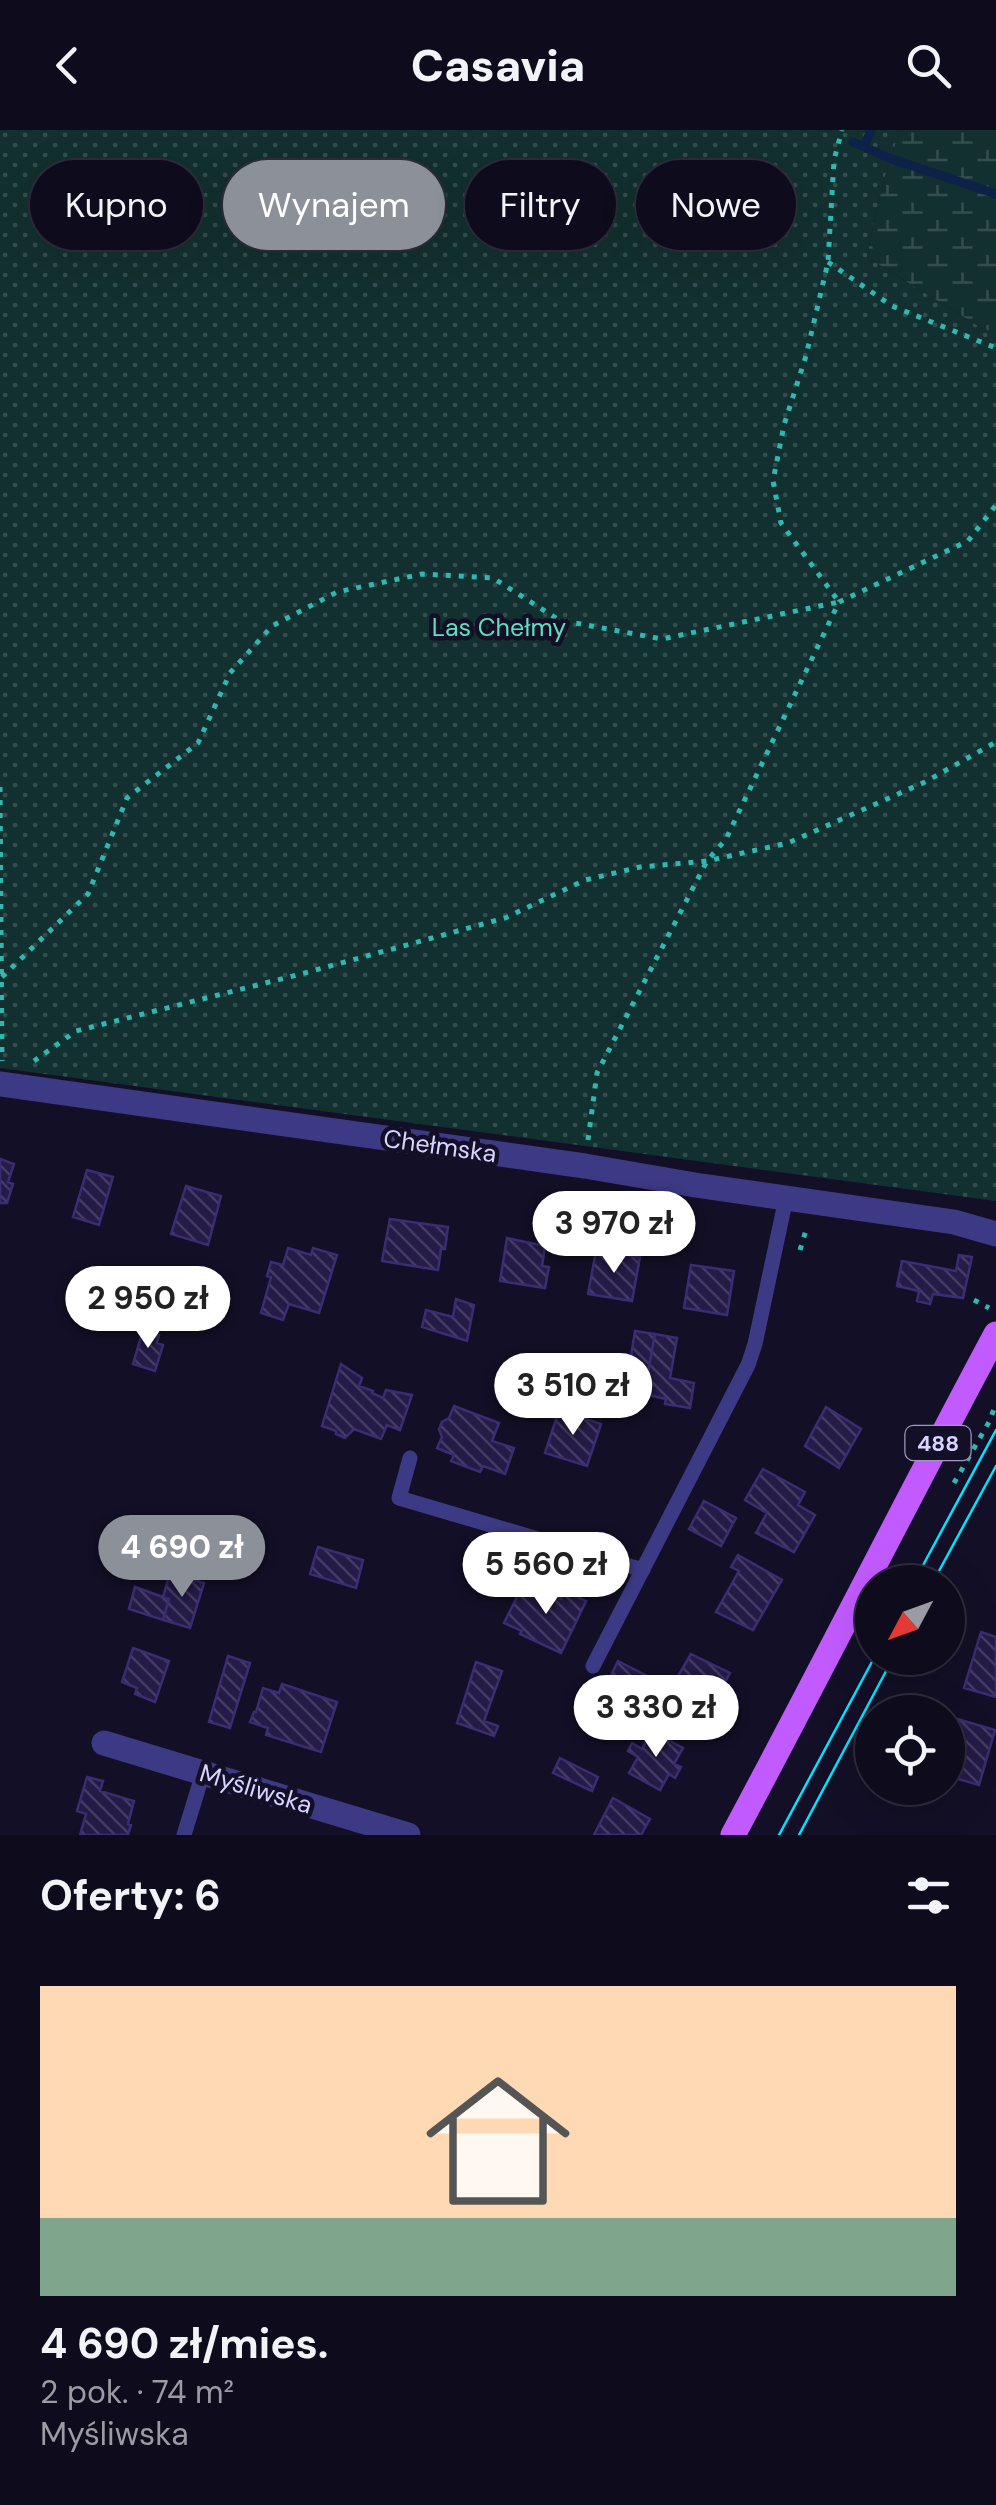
<!DOCTYPE html>
<html lang="pl">
<head>
<meta charset="utf-8">
<style>
  :root { --surface:#0e0b1c; --page:#171425; --text:#f1f3f6; --muted:#9b9ba3; --line:#2e2b3b; --accent:#8c9099 }
  body { margin:0; font-family:"DM Sans",sans-serif; background:var(--page); color:var(--text); height:100vh; display:flex; flex-direction:column; font-size:38px; white-space:nowrap }
  * { box-sizing:border-box; margin:0 }
  p { font-size:32px; color:var(--muted) }
  .icon { flex:none; width:55px; height:55px; fill:none; stroke:currentColor; stroke-width:2; stroke-linecap:round; stroke-linejoin:round }
  .map { position:relative; height:1705px; overflow:hidden }
  .details { display:flex; flex-direction:column; background:var(--surface); flex:1 }
  .details>* { flex:none }
  .guide { position:absolute; left:30px; top:30px; width:938px; height:90px; display:flex; gap:20px }
  .needle { width:65px; rotate:229deg }
  .buttons { position:absolute; left:855px; top:1435px; display:grid; gap:20px }
  .buttons a { display:grid; place-items:center; width:110px; height:110px; border-radius:50%; background:var(--surface); box-shadow:0 10px 40px #0002,0 0 0 2px var(--line); font-size:50px }
  .price { position:absolute; translate:-50% -85px; padding:0 22px; border-radius:35px; background:#fff; color:#222; font-size:32px; line-height:65px; filter:drop-shadow(0 2px 5px #0008) }
  .price::after { content:''; position:absolute; left:50%; top:60px; width:30px; height:22px; margin-left:-15px; background:inherit; clip-path:polygon(0 0,100% 0,50% 100%) }
  .price.selected { background:var(--accent); color:#fff }
  ul { padding:0; list-style:none }
  li { display:grid; align-content:center; gap:20px; height:530px; padding:0 40px }
  li+li { border-top:2px solid var(--line) }
  li span { display:grid; place-items:center; height:310px; border-radius:0px; color:#555 }
  li>.icon { margin-inline-start:auto }
  span .icon { width:180px; height:180px; fill:#fffc; stroke-width:1 }
  li b { font-size:42px }
  h2 { display:flex; justify-content:space-between; align-items:center; height:120px; padding:0 40px; font-size:42px }
  .pill { padding:0 35px; border-radius:45px; background:var(--surface); box-shadow:0 10px 40px #0002,0 0 0 2px var(--line); font-size:35px; line-height:90px }
  .pill.selected { background:var(--accent); color:#fff }
  header { display:flex; justify-content:space-between; align-items:center; height:130px; padding:0 40px; background:var(--surface); font-size:45px; font-weight:800 }
  .map>svg:first-child { display:block }
</style>
</head>
<body>
<header><svg class="icon" aria-label="back" viewBox="0 0 24 24"><path d="M15 5l-7 7 7 7"/></svg>Casavia<svg class="icon" aria-label="search" viewBox="0 0 24 24"><circle cx="10" cy="10" r="6"/><path d="M15 15l6 6"/></svg></header>
<div class="map">
<svg width="996" height="1705" viewBox="0 0 996 1705">
  <defs>
    <pattern id="green-dots" width="8" height="8" patternUnits="userSpaceOnUse" patternTransform="scale(2.5)"><rect width="8" height="8" fill="#12302f"/><path d="M2 2h.1M6 6h.1" fill="none" stroke="#344d4e" stroke-width="1.8" stroke-linecap="round"/></pattern>
    <pattern id="wetland-marsh" width="20" height="14" patternUnits="userSpaceOnUse" patternTransform="scale(2.5)"><rect width="20" height="14" fill="#12302f"/><path d="M1 5h8M5 5V1M11 12h8M15 12V8" fill="none" stroke="#344d4e"/></pattern>
    <pattern id="building-back-hatch" width="6" height="6" patternUnits="userSpaceOnUse" patternTransform="scale(2.5)"><rect width="6" height="6" fill="#241b47"/><path d="M-1 5l2 2M0 0l6 6M5-1l2 2" fill="none" stroke="#433b63"/></pattern>
  </defs>
  <rect width="100%" height="100%" fill="#130f26"/>
  <path fill="url(#green-dots)" d="M0,0H901C884,41 876,83 867,127L980,197L996,204V1071L0,938Z"/>
  <path fill="url(#wetland-marsh)" d="M901,0H996V204L980,197L867,127C876,83 884,41 901,0Z"/>
  <g fill="none" stroke-linecap="round" stroke-linejoin="round">
    <path stroke="#0c2248" stroke-width="9" d="M853,12L889,28L996,64
      M864,17L871,0"/>
  </g>
  <path fill="url(#building-back-hatch)" stroke="#3b2d73" stroke-width="2.5" d="M0,1029L14,1034L8,1052L13,1054L7,1073H0Z
    M87,1040L113,1047L99,1095L73,1087Z
    M186,1056L221,1066L208,1115L171,1104Z
    M390,1089L448,1097L445,1119H441L438,1140L382,1131Z
    M507,1108L545,1116L542,1136L549,1137L545,1158L500,1151Z
    M288,1118L311,1125L313,1118L337,1125L319,1183L289,1174L283,1190L261,1183L271,1147L267,1146L271,1132L283,1135Z
    M596,1121L640,1127L632,1171L588,1164Z
    M959,1125L972,1127L963,1168L933,1164L930,1174L917,1171L919,1161L897,1156L902,1131L956,1141Z
    M691,1135L734,1141L727,1185L684,1178Z
    M456,1169L474,1175L467,1211L422,1197L426,1180L453,1187Z
    M143,1200L159,1205L157,1213L163,1215L155,1241L133,1234Z
    M635,1201L655,1204L644,1264L624,1260L629,1236L626,1235L628,1225L631,1226Z
    M655,1204L677,1208L670,1248L694,1253L690,1278L665,1274L666,1269L644,1264Z
    M341,1234L362,1248L359,1256L373,1261L372,1263L383,1268L386,1260L412,1265L400,1300L387,1295L381,1309L354,1299L345,1308L336,1304V1301L322,1296Z
    M454,1276L499,1293L492,1311L514,1318L505,1344L483,1336L480,1342L451,1331L454,1325L437,1318L442,1307L439,1299L442,1292L449,1288Z
    M826,1277L861,1299L839,1338L805,1316Z
    M559,1280L601,1294L587,1336L545,1323Z
    M763,1339L805,1362L798,1375L815,1385L794,1422L756,1403L767,1383L745,1370Z
    M704,1371L736,1388L721,1416L689,1399Z
    M318,1417L363,1430L356,1458L310,1444Z
    M738,1425L782,1450L753,1500L716,1482L739,1441L731,1437Z
    M170,1443L204,1453L190,1498L163,1490L169,1469L163,1467Z
    M135,1457L169,1469L163,1490L129,1479Z
    M522,1457L537,1464L540,1459L561,1469L565,1461L586,1471L561,1523L520,1504L522,1501L504,1493Z
    M981,1502L996,1507V1567L964,1558Z
    M133,1518L169,1531L155,1572L135,1564L137,1558L122,1552Z
    M691,1524L730,1543L702,1594L662,1573Z
    M228,1526L250,1533L230,1598L209,1592Z
    M618,1531L655,1550L651,1558L666,1565L662,1573L647,1566L639,1580L603,1562Z
    M476,1532L502,1541L484,1591L498,1596L494,1606L457,1593Z
    M282,1554L337,1572L321,1622L266,1605L268,1598L250,1592L254,1582H256L263,1558L279,1563Z
    M957,1589L995,1600L979,1655L948,1646V1621Z
    M651,1601L683,1618L674,1634L681,1637L675,1648L669,1644L660,1660L629,1643L638,1627L628,1621L632,1613L642,1619Z
    M560,1628L598,1647L592,1661L553,1643Z
    M87,1647L103,1651L100,1661L134,1671L128,1694L131,1695L128,1705H80L86,1684L77,1681Z
    M613,1668L650,1689L641,1705H594Z"/>
  <g fill="none" stroke-linecap="round" stroke-linejoin="round">
    <path stroke="#2fb8b0" stroke-width="5" stroke-dasharray="5 8" stroke-linecap="butt" d="M828,132L892,176L996,218
      M0,657L2,931
      M2,847L88,764L127,668L198,613L230,543L272,496L337,462L422,444L493,448L559,490L662,509L839,472L781,393L773,351L784,295L806,226L828,132L834,30L842,0
      M34,931L76,901L301,844L505,788L585,750L640,737L707,731L788,713L925,652L996,612
      M588,1010L597,943L707,731L726,709L839,472L968,411L996,375
      M800,1120L807,1097
      M974,1170L989,1178
      M954,1353L989,1292L996,1274"/>
    <path stroke="#3d3a85" stroke-width="15" d="M410,1328L399,1368L643,1440
      M593,1536L748,1235L755,1214L786,1068
      M184,1705L203,1643"/>
    <path stroke="#3d3a85" stroke-width="25" d="M104,1613L408,1705"/>
    <path stroke="#3d3a85" stroke-width="25" d="M0,954L585,1036L695,1055L954,1092L996,1104"/>
    <path stroke="#c25bff" stroke-width="25" d="M733,1705C822,1539 907,1370 996,1204"/>
    <path stroke="#00e5ff" stroke-width="2.5" d="M914,1452L996,1300
      M933,1452L996,1336
      M779,1705L874,1528
      M799,1705L893,1528"/>
  </g>
  <g text-anchor="middle" dominant-baseline="central" stroke-width="9" stroke-linejoin="round" paint-order="stroke">
    <rect fill="#130f26" stroke="#9e99be" stroke-width="2.5" x="905.5" y="1296" width="65" height="34" rx="8"/>
    <g font-size="22" font-weight="bold" fill="#d9d4ff">
      <text x="938" y="1313">488</text>
    </g>
    <g font-size="25" fill="#5fe0c0" stroke="#130f26">
      <text x="499" y="497">Las Chełmy</text>
    </g>
    <g font-size="25" fill="#d9d4ff" stroke="#130f26">
      <text transform="translate(440 1016) rotate(8)">Chełmska</text>
      <text transform="translate(256 1659) rotate(17)">Myśliwska</text>
    </g>
  </g>
</svg>
<div class="buttons">
<a><svg class="needle" viewBox="-14 -14 28 28"><path d="M0-13l5 13h-10z" fill="#e53935"/><path d="M0 13l5-13h-10z" fill="#9b9ba3"/></svg></a>
<a><svg class="icon" aria-label="locate" viewBox="0 0 24 24"><circle cx="12" cy="12" r="6"/><path d="M12 2v4M12 18v4M2 12h4M18 12h4"/></svg></a>
</div>
<b class="price" style="left:614px;top:1146px">3 970 zł</b>
<b class="price" style="left:148px;top:1221px">2 950 zł</b>
<b class="price" style="left:573px;top:1308px">3 510 zł</b>
<b class="price selected" style="left:182px;top:1470px">4 690 zł</b>
<b class="price" style="left:546px;top:1487px">5 560 zł</b>
<b class="price" style="left:656px;top:1630px">3 330 zł</b>
<div class="guide">
<a class="pill">Kupno</a>
<a class="pill selected">Wynajem</a>
<a class="pill">Filtry</a>
<a class="pill">Nowe</a>
</div>
</div>
<section class="details">
<h2>Oferty: 6<svg class="icon" aria-label="filters" viewBox="0 0 24 24"><path d="M4 7h16M4 17h16"/><circle cx="9" cy="7" r="2"/><circle cx="15" cy="17" r="2"/></svg></h2>
<ul>
<li><span style="background:linear-gradient(#ffd9b3 75%,#7fa58c 0)"><svg class="icon" aria-label="home" viewBox="0 0 24 24"><path d="M3 11l9-7 9 7M6 9v11h12V9"/></svg></span><div><b>4 690 zł/mies.</b><p>2 pok. · 74 m²</p><p>Myśliwska</p></div></li>
</ul>
</section>
</body>
</html>
